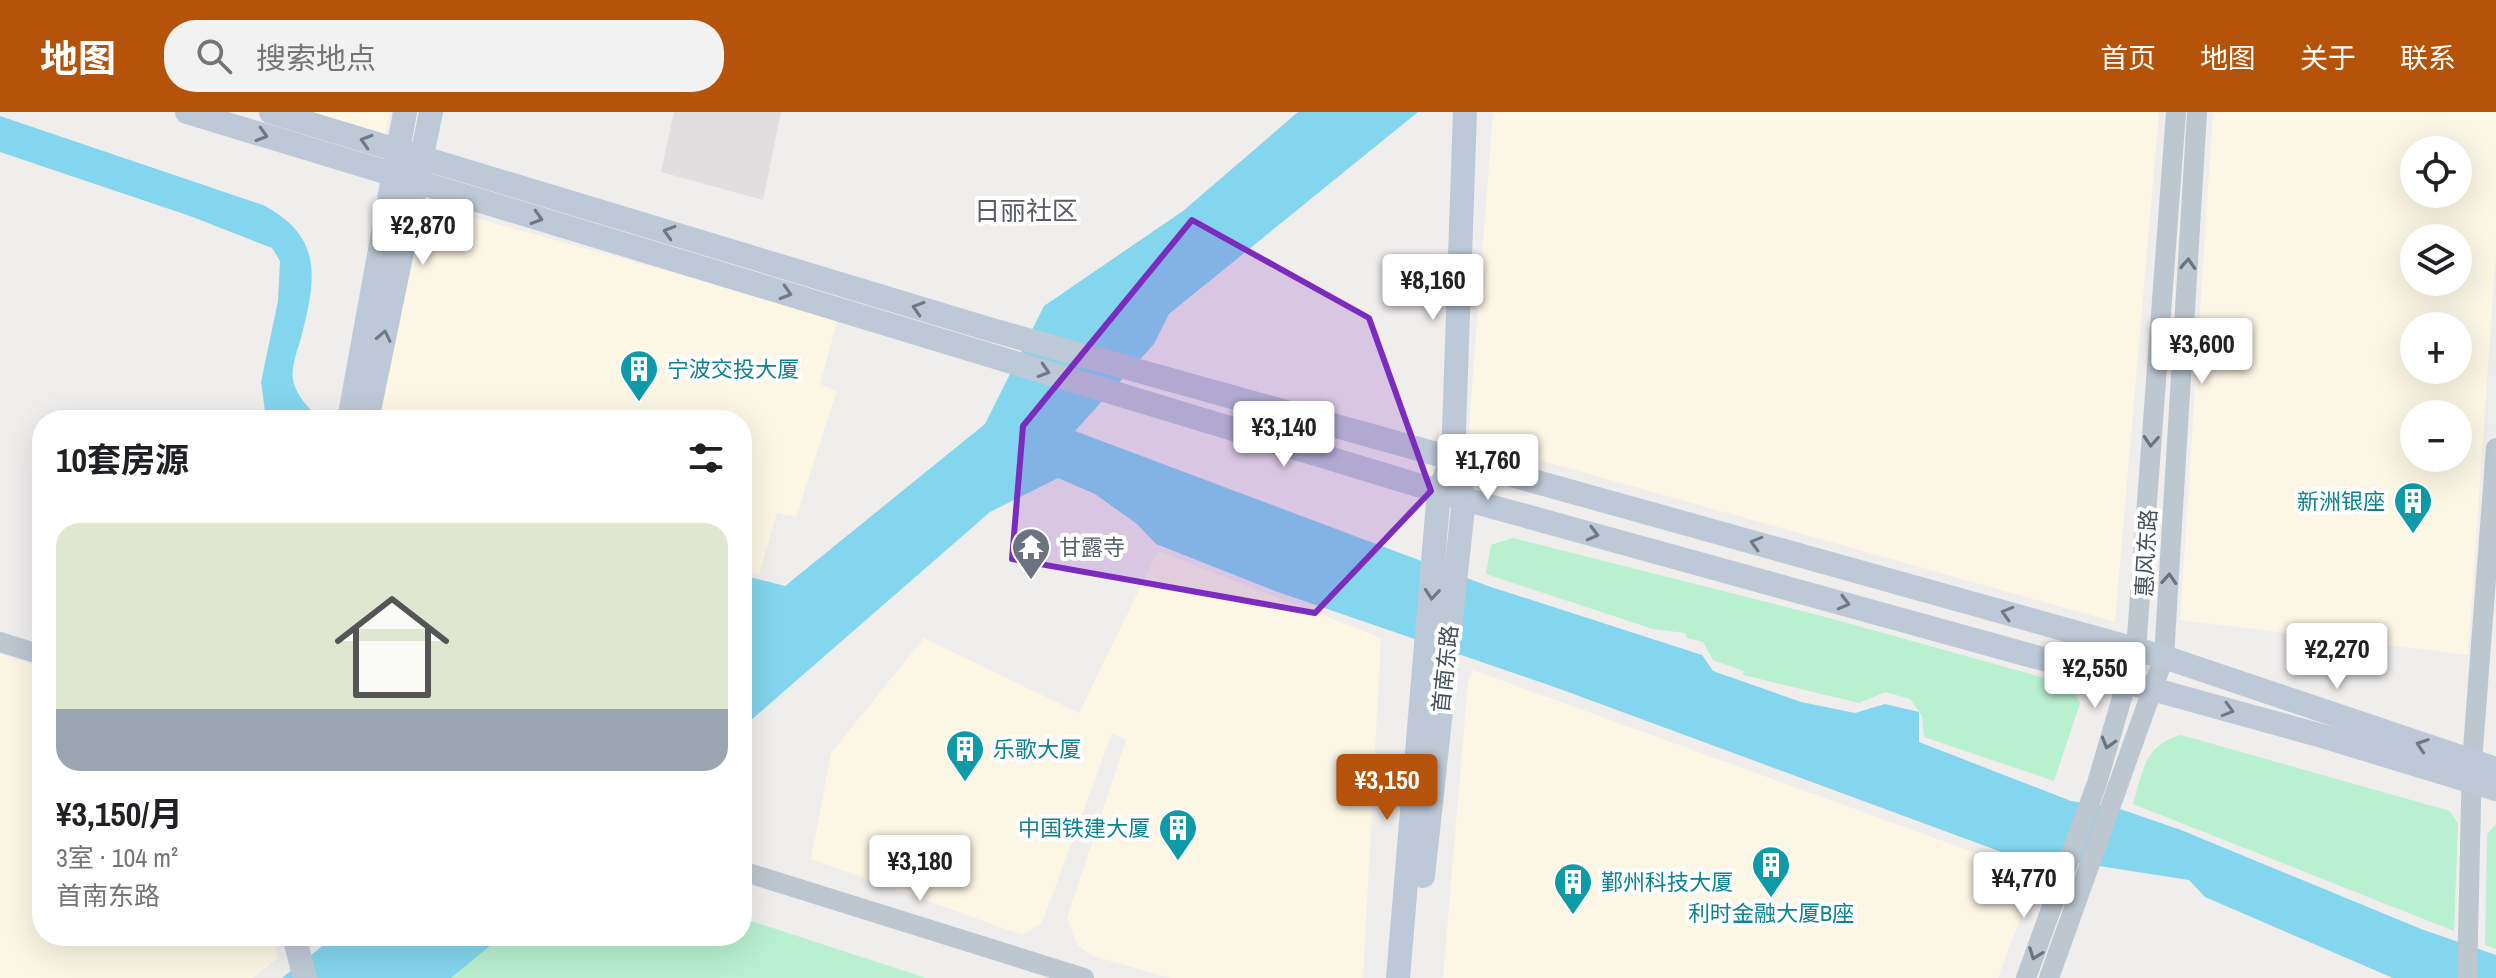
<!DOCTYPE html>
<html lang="zh">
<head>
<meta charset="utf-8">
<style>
  :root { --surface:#fff; --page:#f2f2f2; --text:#202124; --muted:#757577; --accent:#b45309 }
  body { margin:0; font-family:"Archivo Narrow","Noto Sans SC",sans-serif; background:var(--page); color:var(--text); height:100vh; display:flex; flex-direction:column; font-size:30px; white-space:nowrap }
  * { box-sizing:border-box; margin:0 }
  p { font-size:26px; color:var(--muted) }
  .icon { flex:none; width:44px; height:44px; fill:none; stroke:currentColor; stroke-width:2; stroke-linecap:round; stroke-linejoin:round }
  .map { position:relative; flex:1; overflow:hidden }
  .details { position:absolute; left:32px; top:298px; width:720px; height:536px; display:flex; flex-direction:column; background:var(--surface); border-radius:32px; box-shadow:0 8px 32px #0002 }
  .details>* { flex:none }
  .buttons { position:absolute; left:2400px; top:24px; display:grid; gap:16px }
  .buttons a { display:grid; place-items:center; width:72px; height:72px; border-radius:50%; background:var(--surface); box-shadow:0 8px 32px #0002; font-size:40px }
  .price { position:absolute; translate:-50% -68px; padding:0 18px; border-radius:8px; background:#fff; color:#222; font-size:26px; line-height:52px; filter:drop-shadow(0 2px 4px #0008) }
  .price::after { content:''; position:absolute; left:50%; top:48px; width:24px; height:18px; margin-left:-12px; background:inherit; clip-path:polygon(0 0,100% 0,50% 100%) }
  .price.on { background:var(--accent); color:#fff }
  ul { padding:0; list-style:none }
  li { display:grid; align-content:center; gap:16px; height:424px; padding:0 24px }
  li span { display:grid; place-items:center; height:248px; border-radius:24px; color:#555 }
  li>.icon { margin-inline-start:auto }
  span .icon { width:144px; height:144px; fill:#fffc; stroke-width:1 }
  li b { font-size:34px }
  h2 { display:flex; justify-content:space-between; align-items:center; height:96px; padding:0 24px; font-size:34px }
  header { display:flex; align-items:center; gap:48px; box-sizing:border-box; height:112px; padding:0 40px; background:var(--accent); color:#fff }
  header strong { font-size:38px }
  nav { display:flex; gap:44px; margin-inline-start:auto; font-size:28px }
  .search { width:560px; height:72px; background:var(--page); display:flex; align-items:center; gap:20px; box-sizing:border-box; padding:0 28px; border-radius:32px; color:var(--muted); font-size:30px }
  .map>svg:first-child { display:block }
</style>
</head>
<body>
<header>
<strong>地图</strong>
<div class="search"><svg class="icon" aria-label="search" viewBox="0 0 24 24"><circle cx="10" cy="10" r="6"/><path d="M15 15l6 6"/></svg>搜索地点</div>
<nav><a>首页</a><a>地图</a><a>关于</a><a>联系</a></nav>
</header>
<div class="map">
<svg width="2496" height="866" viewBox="0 0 2496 866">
  <rect width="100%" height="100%" fill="#f0eded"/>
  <path fill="#fcf6e4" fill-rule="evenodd" d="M311,0H390L385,22Z
    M1493,0H2159L2115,510L1468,328Z
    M2213,0H2496V140L2468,543L2180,508ZM2458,38V82H2414V38ZM2458,126V170H2414V126ZM2414,214H2458V258H2414ZM2458,302V346H2414V302Z
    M434,104H468L838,206L820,272L837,279L796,405L777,401L759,463L742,457V308H372L421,108Z
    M1158,439L1381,526L1363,866H1170L1093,844L1077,833L1067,806L1126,628L1112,621L1042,811L1022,823L811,747L831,641L924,526L1079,601Z
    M0,542L42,555V824H272L278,846L253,866H0Z
    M1473,558L2036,763L1998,866H1443L1468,569Z"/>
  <path fill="#e1dedf" d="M674,0H781L763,88L661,60Z"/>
  <path fill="#b9f0d0" d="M1513,426L1826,505L2070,573L2080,591L2054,669L1924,625L1922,604L1910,587L1885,580L1859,591L1743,563L1744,559L1713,548L1703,530L1687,526L1685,521L1653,517L1486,462L1491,433Z
    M2181,623L2450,699L2458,712L2454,819L2133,692C2143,659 2144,633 2181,623Z
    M2496,712V837L2485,833L2487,722Z
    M742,806L926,866H451L502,824H742Z"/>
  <path fill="#84d5ee" d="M1298,0H1418L1169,202L1154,232L1075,319L1488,474L1702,543L1713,559L1801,590L1855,601L1885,592L1919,600V630L2071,689L2117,696L2181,718L2421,817L2496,843V866H2393L2205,785L2189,768L2080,751L2045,756L1560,577L1275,479L1156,432L1137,412L1095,382L1058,366L990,400L742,616V530L751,523L742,506V463L785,474L985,312L1044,194L1183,99Z
    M0,4L263,93C324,125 316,167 301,226C297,239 291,255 293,268C296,284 310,298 322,308L266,306L261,270L278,189L280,149L272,136L190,104L0,40Z
    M335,824H502L451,866H282Z"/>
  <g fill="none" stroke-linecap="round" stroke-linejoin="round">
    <path stroke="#bdc7d0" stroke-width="20" d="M0,530L42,543
      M742,759L1084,866
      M2026,866L2097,671L2136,538L2176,0
      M2049,866L2164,545L2197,0
      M2467,866L2472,650L2496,336"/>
    <path stroke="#bec9d7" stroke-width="24" d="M187,0L1464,387L2322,624L2496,677
      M271,0L992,218L2164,545L2496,657
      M349,308L405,0
      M367,308L431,0
      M1423,764L1464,387L1460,372
      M294,824L305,866
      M1398,866L1439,379L1453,346L1465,0"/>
  </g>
  <defs><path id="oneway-chevron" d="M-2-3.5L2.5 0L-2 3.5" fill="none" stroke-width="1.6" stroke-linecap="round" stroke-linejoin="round" transform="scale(2)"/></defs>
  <g stroke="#6f7a86">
    <use href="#oneway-chevron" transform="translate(262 23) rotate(17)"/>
    <use href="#oneway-chevron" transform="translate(366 29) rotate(-163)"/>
    <use href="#oneway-chevron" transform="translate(537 106) rotate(17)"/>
    <use href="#oneway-chevron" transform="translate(669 120) rotate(-163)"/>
    <use href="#oneway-chevron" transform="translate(786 181) rotate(17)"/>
    <use href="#oneway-chevron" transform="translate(918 196) rotate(-163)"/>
    <use href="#oneway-chevron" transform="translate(384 224) rotate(-78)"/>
    <use href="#oneway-chevron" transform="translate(1044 259) rotate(17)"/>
    <use href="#oneway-chevron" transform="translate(1593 422) rotate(15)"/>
    <use href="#oneway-chevron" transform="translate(1756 431) rotate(-164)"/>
    <use href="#oneway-chevron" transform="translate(1432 482) rotate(95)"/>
    <use href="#oneway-chevron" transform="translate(1844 491) rotate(15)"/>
    <use href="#oneway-chevron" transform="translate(2007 501) rotate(-164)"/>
    <use href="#oneway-chevron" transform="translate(2228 598) rotate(16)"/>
    <use href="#oneway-chevron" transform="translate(2422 633) rotate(-161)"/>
  </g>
  <g stroke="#69747e">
    <use href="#oneway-chevron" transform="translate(2188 152) rotate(-87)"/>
    <use href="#oneway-chevron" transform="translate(2151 329) rotate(94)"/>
    <use href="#oneway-chevron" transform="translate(2169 467) rotate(-87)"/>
    <use href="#oneway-chevron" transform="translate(2108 631) rotate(106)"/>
    <use href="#oneway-chevron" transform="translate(2035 842) rotate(110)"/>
  </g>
  <path fill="#7b2cbf" fill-opacity="0.2" stroke="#7b2cbf" stroke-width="6" stroke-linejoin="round" d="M1192,108L1369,206L1431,379L1315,501L1012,447L1023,314Z"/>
  <defs>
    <symbol id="building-pin" viewBox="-11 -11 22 30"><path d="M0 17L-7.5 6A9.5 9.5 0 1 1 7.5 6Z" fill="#0f9aa8" stroke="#fff"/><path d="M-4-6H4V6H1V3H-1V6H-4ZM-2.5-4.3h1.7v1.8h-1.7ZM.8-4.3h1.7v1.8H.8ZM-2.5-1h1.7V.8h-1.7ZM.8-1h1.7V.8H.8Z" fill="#fff"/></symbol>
    <symbol id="temple-pin" viewBox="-11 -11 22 30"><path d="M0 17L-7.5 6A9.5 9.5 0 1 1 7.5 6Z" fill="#6b7280" stroke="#fff"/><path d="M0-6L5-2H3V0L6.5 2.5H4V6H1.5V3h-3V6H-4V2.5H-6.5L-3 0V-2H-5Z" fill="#fff"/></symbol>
  </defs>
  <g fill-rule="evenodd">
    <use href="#building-pin" x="617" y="235" width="44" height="60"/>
    <use href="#building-pin" x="2391" y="367" width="44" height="60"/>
    <use href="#temple-pin" x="1009" y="413" width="44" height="60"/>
    <use href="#building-pin" x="943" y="615" width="44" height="60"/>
    <use href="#building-pin" x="1156" y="694" width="44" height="60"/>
    <use href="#building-pin" x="1749" y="731" width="44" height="60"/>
    <use href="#building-pin" x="1551" y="748" width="44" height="60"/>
  </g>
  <g text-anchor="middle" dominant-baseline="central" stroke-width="8" stroke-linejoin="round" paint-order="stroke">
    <g font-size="22" fill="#0d838f" stroke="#fff" text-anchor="start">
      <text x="667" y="257">宁波交投大厦</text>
      <text x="2385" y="389" text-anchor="end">新洲银座</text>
      <text x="993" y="637">乐歌大厦</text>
      <text x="1150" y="716" text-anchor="end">中国铁建大厦</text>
      <text x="1601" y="770">鄞州科技大厦</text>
      <text x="1771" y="801" text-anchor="middle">利时金融大厦B座</text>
    </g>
    <g font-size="22" fill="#5b616d" stroke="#fff" text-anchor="start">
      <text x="1059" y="435">甘露寺</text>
    </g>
    <g font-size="22" fill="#45505b" stroke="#fff">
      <text transform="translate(2146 441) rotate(-87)">惠风东路</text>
      <text transform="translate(1445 557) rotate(-84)">首南东路</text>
    </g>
    <g font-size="26" fill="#595d62" stroke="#fff">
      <text x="1026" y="98">日丽社区</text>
    </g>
  </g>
</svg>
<div class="buttons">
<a><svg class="icon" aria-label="locate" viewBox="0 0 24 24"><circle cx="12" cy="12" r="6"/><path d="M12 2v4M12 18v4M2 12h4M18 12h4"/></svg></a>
<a><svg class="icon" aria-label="layers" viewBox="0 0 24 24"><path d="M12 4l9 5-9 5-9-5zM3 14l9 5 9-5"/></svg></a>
<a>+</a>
<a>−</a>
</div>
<b class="price" style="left:423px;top:155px">¥2,870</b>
<b class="price" style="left:1433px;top:210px">¥8,160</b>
<b class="price" style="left:2202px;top:274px">¥3,600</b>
<b class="price" style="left:1284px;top:357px">¥3,140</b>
<b class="price" style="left:1488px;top:390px">¥1,760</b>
<b class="price" style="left:2337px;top:579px">¥2,270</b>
<b class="price" style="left:2095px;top:598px">¥2,550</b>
<b class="price on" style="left:1387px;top:710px">¥3,150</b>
<b class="price" style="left:920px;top:791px">¥3,180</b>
<b class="price" style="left:2024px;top:808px">¥4,770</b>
<section class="details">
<h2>10套房源<svg class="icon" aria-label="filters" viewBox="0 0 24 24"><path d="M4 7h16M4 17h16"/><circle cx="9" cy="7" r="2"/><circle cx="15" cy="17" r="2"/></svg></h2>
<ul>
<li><span style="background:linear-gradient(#dfe7d0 75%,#9aa5b1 0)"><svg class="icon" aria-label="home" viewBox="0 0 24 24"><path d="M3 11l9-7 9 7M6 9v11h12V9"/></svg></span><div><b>¥3,150/月</b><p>3室 · 104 m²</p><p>首南东路</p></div></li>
</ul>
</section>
</div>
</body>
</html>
